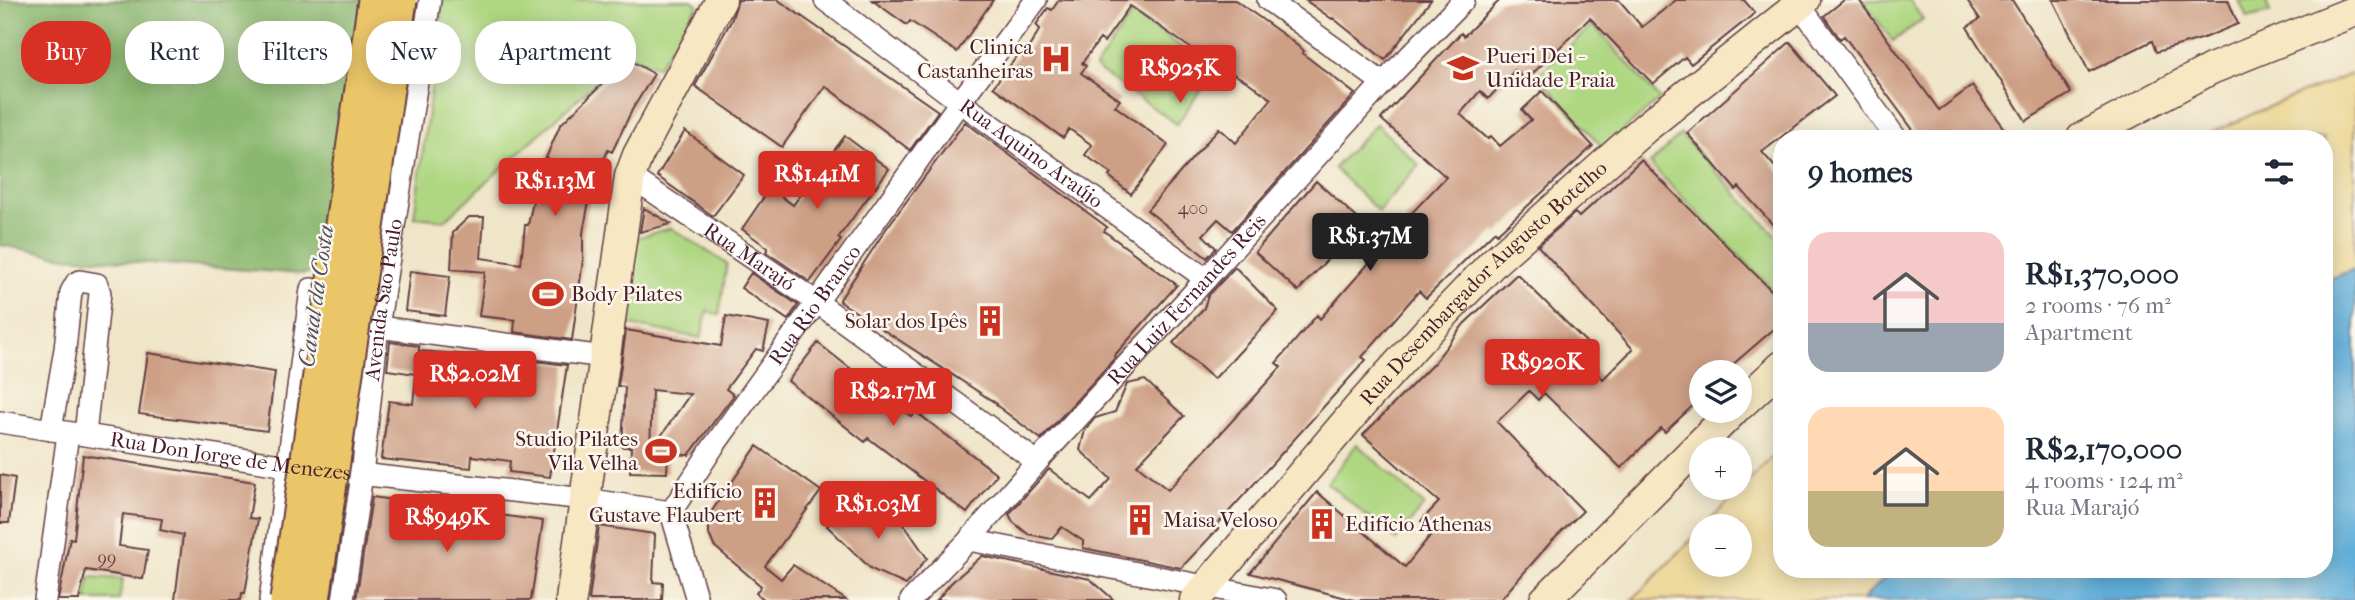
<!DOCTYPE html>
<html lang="en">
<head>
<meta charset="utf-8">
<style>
  :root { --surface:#fff; --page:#f2f2f3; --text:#1f2937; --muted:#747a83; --accent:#d93025 }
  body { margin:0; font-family:"IM FELL French Canon",serif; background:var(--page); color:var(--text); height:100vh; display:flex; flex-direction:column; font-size:26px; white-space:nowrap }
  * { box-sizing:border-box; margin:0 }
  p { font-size:23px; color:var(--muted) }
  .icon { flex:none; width:38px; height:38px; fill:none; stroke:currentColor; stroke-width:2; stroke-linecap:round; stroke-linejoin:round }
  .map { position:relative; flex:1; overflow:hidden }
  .drawer { position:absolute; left:1773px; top:130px; width:560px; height:448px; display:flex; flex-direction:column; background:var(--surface); border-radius:28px; box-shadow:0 4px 18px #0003 }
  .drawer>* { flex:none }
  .banner { position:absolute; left:21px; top:21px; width:665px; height:63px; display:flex; gap:14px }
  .fabs { position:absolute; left:1689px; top:360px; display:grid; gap:14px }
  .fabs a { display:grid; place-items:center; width:63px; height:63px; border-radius:50%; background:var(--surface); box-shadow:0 4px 18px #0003; font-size:35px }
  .price { position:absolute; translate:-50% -60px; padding:0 16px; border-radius:7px; background:var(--accent); color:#fff; font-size:23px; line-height:46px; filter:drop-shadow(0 2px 4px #0008) }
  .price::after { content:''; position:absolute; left:50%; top:42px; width:21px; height:16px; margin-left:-10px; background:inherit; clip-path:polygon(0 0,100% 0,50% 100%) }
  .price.on { background:#222; color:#fff }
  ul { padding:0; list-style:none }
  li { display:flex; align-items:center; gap:21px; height:175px; padding:0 35px }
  li span { display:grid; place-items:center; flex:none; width:196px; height:140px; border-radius:21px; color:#555 }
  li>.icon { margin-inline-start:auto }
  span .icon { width:84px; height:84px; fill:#fffc; stroke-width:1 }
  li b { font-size:30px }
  h2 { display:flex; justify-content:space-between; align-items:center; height:84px; padding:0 35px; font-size:30px }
  .chip { padding:0 24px; border-radius:28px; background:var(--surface); box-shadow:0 4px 18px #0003; font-size:24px; line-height:63px }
  .chip.on { background:var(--accent); color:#fff }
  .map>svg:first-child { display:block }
</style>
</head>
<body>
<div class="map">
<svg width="2355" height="600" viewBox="0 0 2355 600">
  <rect width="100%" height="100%" fill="#fbf7ec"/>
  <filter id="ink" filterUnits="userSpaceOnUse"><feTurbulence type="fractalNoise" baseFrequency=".0143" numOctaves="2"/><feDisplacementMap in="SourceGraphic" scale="14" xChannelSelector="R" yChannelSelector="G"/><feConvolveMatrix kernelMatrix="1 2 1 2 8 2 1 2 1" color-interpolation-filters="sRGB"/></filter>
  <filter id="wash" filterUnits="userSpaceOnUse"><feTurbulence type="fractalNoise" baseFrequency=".00686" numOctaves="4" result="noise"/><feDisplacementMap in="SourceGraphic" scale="28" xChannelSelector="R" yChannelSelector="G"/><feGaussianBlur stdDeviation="1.57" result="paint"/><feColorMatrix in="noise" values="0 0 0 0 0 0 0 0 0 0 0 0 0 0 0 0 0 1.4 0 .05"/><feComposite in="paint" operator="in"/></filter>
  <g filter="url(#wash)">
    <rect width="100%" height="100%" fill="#efe5c8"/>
    <path fill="#afd782" stroke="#7c7b56" stroke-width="2" d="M443,0H692L698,5L658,67L627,54L445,220L414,217Z
      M1862,0H1909L1923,19L1893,41Z
      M2239,0H2265L2270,12L2247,18Z
      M1132,14L1215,69L1177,124L1095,68Z
      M1593,25L1660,99L1603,148L1537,75Z
      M1376,124L1419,165L1378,211L1334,168Z
      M1681,134L1781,241V298L1650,164Z
      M671,228L727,264L719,315L707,311L701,338L620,323L632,239Z
      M1357,444L1424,505L1396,540L1327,483Z
      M90,577L123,579L119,600H86Z"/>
    <path fill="#8bb870" stroke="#6a6c4e" stroke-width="2" d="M0,0H369L321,271L304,274L65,257L0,245Z"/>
    <path fill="#eeda9e" stroke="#9c7c64" stroke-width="2" d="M2355,73V269L2324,281V138H2200L2284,100Z
      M1781,448L1782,569H1894L1862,600H1632L1701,530V565H1740V527H1704Z"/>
    <path fill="#60afda" stroke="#556782" stroke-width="2" d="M2355,269V600H1862L1894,569H2324V281Z"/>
    <g id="blocks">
      <path fill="#cd9f85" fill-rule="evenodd" d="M738,0H778L938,111L910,150L825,86L782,147L695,86L731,21Z
        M872,0H993L957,52L910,21L907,25Z
        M1059,0H1235L1284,35L1304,51L1302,53L1355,94L1232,231L1218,219L1203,235L1216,248L1207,258L1147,210L1219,128L1236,143L1271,99L1248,82L1224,69L1226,66L1199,48L1196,52L1130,6L1104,42L1100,39L1082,63L1086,66L1081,73L1120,100L1115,106L1168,145L1131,194L1109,176L1111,173L1085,155L1092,145L1069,129L1063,138L993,87L1019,54L1023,57L1040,29L1036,25L1048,8L1052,10Z
        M1305,0H1431L1385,60L1333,18L1332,19Z
        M1500,0H1619L1642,27L1676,0H1744L1755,13L1691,64L1685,57L1653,84L1590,18L1526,80L1515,70L1488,99L1480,91L1460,114L1488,139L1491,136L1500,146L1531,120L1522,110L1542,91L1593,146L1497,234L1495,231L1426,298L1419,291L1362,357L1366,360L1215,527L1218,529L1181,568L1083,548V541L1062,527L1051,539L1028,534L1013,522L1009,514L1049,469L1091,501L1111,479L1080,450L1085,430L1095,418L1115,412L1127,384L1145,380L1184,416L1137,465L1168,490L1222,432L1281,367L1276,363L1317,315L1320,319L1369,263L1409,225L1405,220L1446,177L1381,119L1461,33L1464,36Z
        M1844,0H1859L1939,110L1972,86L2011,138H1919L1844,36L1840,39L1824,16Z
        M1967,0H2012L2071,93L2026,121L1967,27L1980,19Z
        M2053,0H2228L2238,24L2201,39L2156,52L2152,41L2089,72Z
        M1790,42L1835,96L1762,152L1782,175V235L1739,187L1736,190L1687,133Z
        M628,59L654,74L632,110L612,152L608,150L597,175L594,174L583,233V260L572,340L514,332L515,320L479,316L485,272L451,269L453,232L469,217H484L481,258L521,264L525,225H528L534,197L538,198L548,159L546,158L560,125Z
        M965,122L1107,227L1104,231L1177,285L1114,356L1116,357L1041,439L996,405L997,404L839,301L886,229Z
        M685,131L744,175L713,216L657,176Z
        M845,136L889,169L838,238L841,240L810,282L766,252L768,248L742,229L770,188L793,205Z
        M1641,160L1782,301V322L1731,366L1737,373H1701V398L1665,432L1661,428L1621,468L1544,393L1538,400L1529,391L1497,422L1583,511L1550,543L1500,600H1354L1250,573L1317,492L1405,567L1433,532L1421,521L1439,502L1363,435L1433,364L1464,324L1517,274L1590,346L1580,357L1603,379L1633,349L1538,246L1575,213L1579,217Z
        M1316,181L1365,225L1340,252L1337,249L1298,291L1255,252Z
        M644,208L671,224L640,232Z
        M1235,267L1278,311L1214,379L1173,343L1204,308L1208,296Z
        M410,271L450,276L445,316L405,311Z
        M751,273L798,305L788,320L741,288Z
        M726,316L769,324L763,351L756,349L726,389L734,395L689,455L668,454L667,473L630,472L631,447H622L625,387L618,386L626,330L721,346ZM652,390L690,394L650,452Z
        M390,342L419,346V351L511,358L567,365L550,477L509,472L510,461L472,456L471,468L381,459L389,401L413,404L416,374L387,370Z
        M818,343L912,417L916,412L997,474L967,513L868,438L865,442L788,381Z
        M148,353L275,372L267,431L139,414Z
        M757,446L821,491L765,566L781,579L793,565L846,600H765L756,593L761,586L714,546L709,534V515Z
        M83,455L255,482L249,518L258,519L245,593H242L241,600H175L183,535L160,530L162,519L123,514L119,546L148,550L143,579L86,570L79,600H58L70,538L74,539Z
        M0,475L15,478L9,523H0Z
        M853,496L905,526L927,558L906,585L871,569L827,526Z
        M372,497L543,521L531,600H356Z
        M599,526L655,534L653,582L663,583L662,600H589Z
        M982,556L1090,579L1114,600H937L951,583Z"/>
    </g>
  </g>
  <g filter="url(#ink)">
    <use href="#blocks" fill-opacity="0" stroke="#633d43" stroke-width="2"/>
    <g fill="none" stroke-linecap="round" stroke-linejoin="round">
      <defs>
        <g id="street">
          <path id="s1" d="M825,0L960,102L1206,279"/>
          <path d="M1268,0L1383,83"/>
          <path d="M1796,0L1896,138"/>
          <path id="s2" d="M630,176L818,303L1037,462"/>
          <path d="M378,327L604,357"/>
          <path id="s3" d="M0,422L287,466L585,499L671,512"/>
          <path d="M51,430L65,349L71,292L76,283L80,281L97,284L100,293L85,435"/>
          <path id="s4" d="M671,512L713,447L960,102L1036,0"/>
          <path d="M671,512L697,600"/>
          <path d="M969,540L1276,600"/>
          <path d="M45,600L68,434"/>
          <path d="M270,600L311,289"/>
          <path id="s5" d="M343,600L362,475L378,327L430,0"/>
          <path id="s6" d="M911,600L969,540L1037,462L1206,279L1383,83L1464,0"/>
        </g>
        <g id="secondary">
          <path d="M2082,138L2211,69L2355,11"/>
          <path d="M1740,405L1782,366"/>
          <path d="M571,600L630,176L638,155L721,0"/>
          <path id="s7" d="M1195,600L1360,406L1425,334L1494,262L1645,128L1805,0"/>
          <path d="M1545,600L1733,411"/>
        </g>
      </defs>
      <use href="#street" stroke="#633d43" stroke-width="24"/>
      <use href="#secondary" stroke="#633d43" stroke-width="33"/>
      <use href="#street" stroke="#fff" stroke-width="21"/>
      <use href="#secondary" stroke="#f7e8c3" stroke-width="30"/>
      <defs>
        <path id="primary-bridge" d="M287,600L375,0
          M313,600L400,0"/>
      </defs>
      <use href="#primary-bridge" stroke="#633d43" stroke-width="37" stroke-linecap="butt"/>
      <use href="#primary-bridge" stroke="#ebc669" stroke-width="33"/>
    </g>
  </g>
  <defs>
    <symbol id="hospital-bare" viewBox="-9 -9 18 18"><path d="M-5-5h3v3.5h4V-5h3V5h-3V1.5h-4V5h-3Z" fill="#c8321e" stroke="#fbf7ec" stroke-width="2.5" paint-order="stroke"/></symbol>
    <symbol id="school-bare" viewBox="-9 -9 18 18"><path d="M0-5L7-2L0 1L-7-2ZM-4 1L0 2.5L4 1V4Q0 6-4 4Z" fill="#c8321e" stroke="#fbf7ec" stroke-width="2.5" paint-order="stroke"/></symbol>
    <symbol id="stadium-bare" viewBox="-9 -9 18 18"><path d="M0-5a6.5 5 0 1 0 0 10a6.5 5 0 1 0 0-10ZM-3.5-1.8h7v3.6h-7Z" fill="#c8321e" stroke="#fbf7ec" stroke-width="2.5" paint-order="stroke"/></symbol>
    <symbol id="building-bare" viewBox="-9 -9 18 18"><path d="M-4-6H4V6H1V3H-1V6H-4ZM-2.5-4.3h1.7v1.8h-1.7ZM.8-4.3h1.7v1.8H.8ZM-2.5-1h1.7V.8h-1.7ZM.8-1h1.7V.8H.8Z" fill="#c8321e" stroke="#fbf7ec" stroke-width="2.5" paint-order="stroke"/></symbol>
  </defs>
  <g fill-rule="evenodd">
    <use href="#hospital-bare" x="1034" y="37" width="44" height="44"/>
    <use href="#school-bare" x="1441" y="46" width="44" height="44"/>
    <use href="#stadium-bare" x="526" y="272" width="44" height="44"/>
    <use href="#building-bare" x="968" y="299" width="44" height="44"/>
    <use href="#stadium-bare" x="639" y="429" width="44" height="44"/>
    <use href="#building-bare" x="743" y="481" width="44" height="44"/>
    <use href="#building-bare" x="1118" y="498" width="44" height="44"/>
    <use href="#building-bare" x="1300" y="502" width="44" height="44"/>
  </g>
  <g text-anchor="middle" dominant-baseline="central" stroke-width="5" stroke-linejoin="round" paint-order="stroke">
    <g font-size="18" fill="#6b3f42">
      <text x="1193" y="208">400</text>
      <text x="107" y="558">99</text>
    </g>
    <g font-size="21" fill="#4a1f2b" stroke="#fbf7ec" text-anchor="end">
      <text x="1033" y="47">Clinica<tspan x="1033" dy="24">Castanheiras</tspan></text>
      <text x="1486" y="56" text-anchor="start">Pueri Dei -<tspan x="1486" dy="24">Unidade Praia</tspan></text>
      <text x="571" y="294" text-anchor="start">Body Pilates</text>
      <text x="967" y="321">Solar dos Ipês</text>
      <text x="638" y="439">Studio Pilates<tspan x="638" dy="24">Vila Velha</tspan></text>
      <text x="742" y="491">Edifício<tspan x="742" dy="24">Gustave Flaubert</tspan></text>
      <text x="1163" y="520" text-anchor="start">Maisa Veloso</text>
      <text x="1345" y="524" text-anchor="start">Edifício Athenas</text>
    </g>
    <g font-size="21" fill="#4a1f2b" stroke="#fbf7ec">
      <text stroke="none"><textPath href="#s1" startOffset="257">Rua Aquino Araújo</textPath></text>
      <text stroke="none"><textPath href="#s2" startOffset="144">Rua Marajó</textPath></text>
      <text stroke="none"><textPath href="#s7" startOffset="429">Rua Desembargador Augusto Botelho</textPath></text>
      <text stroke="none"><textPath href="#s6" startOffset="408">Rua Luiz Fernandes Reis</textPath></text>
      <text stroke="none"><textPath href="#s5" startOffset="303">Avenida São Paulo</textPath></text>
      <text stroke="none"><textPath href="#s4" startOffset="252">Rua Rio Branco</textPath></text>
      <text stroke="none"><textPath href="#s3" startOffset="233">Rua Don Jorge de Menezes</textPath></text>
    </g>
    <g font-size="23" font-style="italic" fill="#525168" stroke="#fbf7ec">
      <text transform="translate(316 296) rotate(-82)">Canal da Costa</text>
    </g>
  </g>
</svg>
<div class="fabs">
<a><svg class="icon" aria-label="layers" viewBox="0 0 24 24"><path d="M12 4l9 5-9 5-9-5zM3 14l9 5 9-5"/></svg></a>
<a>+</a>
<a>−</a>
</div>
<b class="price" style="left:1180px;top:105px">R$925K</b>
<b class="price" style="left:817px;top:211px">R$1.41M</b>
<b class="price" style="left:555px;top:218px">R$1.13M</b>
<b class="price on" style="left:1370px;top:273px">R$1.37M</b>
<b class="price" style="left:1542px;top:399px">R$920K</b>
<b class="price" style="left:475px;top:411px">R$2.02M</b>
<b class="price" style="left:893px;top:428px">R$2.17M</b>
<b class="price" style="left:878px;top:541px">R$1.03M</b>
<b class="price" style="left:447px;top:554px">R$949K</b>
<div class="banner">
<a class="chip on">Buy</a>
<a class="chip">Rent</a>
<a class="chip">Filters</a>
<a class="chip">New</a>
<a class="chip">Apartment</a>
</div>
<section class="drawer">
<h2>9 homes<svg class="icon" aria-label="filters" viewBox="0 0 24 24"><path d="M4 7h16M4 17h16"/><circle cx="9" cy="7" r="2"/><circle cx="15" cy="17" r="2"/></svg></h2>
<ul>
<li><span style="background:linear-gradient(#f6c9c9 65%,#9aa5b1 0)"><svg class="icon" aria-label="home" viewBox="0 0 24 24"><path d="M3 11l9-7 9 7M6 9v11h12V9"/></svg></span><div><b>R$1,370,000</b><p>2 rooms · 76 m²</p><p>Apartment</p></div></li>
<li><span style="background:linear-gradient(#ffd9b3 60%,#c2b280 0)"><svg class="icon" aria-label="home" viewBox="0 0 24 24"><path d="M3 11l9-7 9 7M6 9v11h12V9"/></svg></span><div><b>R$2,170,000</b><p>4 rooms · 124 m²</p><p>Rua Marajó</p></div></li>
</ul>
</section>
</div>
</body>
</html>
